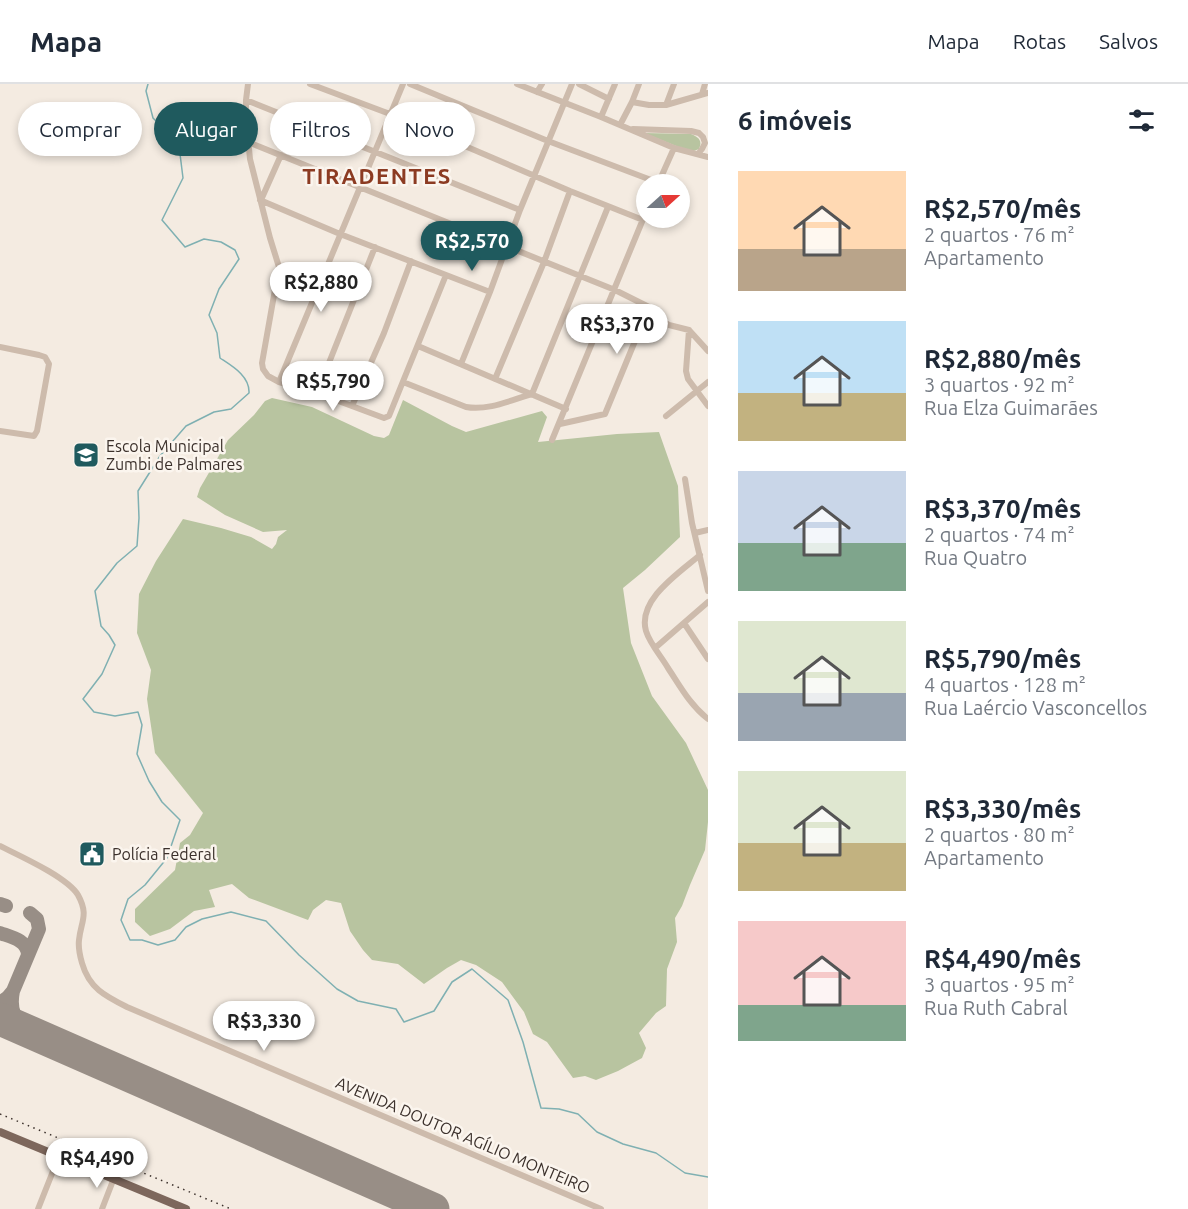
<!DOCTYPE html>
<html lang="pt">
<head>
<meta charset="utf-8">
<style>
  :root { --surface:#fff; --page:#f2f2f3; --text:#1f2937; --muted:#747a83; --line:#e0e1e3; --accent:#1f5a5e }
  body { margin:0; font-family:Ubuntu,sans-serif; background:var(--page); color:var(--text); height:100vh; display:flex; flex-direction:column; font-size:22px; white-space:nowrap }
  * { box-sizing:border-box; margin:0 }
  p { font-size:20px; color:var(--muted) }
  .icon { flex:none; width:33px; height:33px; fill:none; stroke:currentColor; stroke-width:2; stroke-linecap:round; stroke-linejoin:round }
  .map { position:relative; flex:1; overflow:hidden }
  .sheet { display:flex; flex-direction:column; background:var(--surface); width:480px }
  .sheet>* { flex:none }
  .guide { position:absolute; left:18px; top:18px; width:570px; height:54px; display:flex; gap:12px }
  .needle { width:39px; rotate:69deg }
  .tools { position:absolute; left:636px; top:90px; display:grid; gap:12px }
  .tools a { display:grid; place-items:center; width:54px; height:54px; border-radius:50%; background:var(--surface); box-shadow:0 3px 9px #0003; font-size:30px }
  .price { position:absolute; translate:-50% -51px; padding:0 14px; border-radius:21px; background:#fff; color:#222; font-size:20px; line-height:39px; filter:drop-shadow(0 2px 3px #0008) }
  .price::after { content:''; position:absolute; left:50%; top:36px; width:18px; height:14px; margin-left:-9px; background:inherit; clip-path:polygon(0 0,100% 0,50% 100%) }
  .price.on { background:var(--accent); color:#fff }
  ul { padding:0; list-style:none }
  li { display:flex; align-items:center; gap:18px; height:150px; padding:0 30px }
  li span { display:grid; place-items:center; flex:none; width:168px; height:120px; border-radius:0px; color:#555 }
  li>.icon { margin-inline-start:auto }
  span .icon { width:72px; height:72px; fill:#fffc; stroke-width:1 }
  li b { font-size:26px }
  h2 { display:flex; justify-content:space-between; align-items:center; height:72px; padding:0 30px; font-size:26px }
  .chip { padding:0 21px; border-radius:27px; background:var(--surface); box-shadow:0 3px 9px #0003; font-size:21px; line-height:54px }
  .chip.on { background:var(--accent); color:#fff }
  header { display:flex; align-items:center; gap:36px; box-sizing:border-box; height:84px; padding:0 30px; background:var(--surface); border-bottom:2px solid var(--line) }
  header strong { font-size:28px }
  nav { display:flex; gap:33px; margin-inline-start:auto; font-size:21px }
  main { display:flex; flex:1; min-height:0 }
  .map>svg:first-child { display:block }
</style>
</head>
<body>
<header>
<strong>Mapa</strong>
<nav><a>Mapa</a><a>Rotas</a><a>Salvos</a></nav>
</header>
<main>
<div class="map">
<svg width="708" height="1125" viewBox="0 0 708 1125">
  <rect width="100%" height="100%" fill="#f4ebe1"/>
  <path fill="#b8c4a0" d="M644,49L691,50C698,53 703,56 699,65L691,68Z
    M272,314L312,323L374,352L384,354L389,351L403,316L452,342L466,348L542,327L547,333L538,358L617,350L659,348L678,402L680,453L645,486L623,504L631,559L652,612L686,659L708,706V738L705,766L690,801L682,822L675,834L677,858L667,885L666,922L656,929L639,949L646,964L642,974L618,987L596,996L585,992L573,994L547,958L533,950L524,928L502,898L476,881L461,876L447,884L424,900L398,880L372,876L363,866L350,847L341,819L326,816L313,826L308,836L249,814L232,800L209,806L215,823L194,827L170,845L150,852L135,838V825L175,786L180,759L190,751L203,729L155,669L147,615L151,586L137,549L139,510L156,477L183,435L221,444L251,453L272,465L276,460L278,453L287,446L263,448L225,431L197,413L200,404L228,356L254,331L265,317Z"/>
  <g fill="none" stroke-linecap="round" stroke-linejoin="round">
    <path stroke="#7fb0b2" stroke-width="1.5" d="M148,0L146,7L153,34L172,53L180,70L183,94L162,136L185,163L204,155L221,158L235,166L239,175L219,205L209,231L217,249L220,274C232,282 250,292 249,309L231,325L214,328L186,342L160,372L138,407L139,434L137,462L117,479L95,507L101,542L109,551L115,561L102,590L83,615L94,628L115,632L138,628L142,641L137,670L149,697L162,718L180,736L167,774L145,801L128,815L121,836L130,856H142L158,861L175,856L186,843L202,835L231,828L266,837L299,871L337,905L358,917L396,925L404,938L434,927L452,898L472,885L508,916L523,958L541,1024L559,1025L578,1030L597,1048L623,1060L656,1069L685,1089L708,1093"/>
    <path stroke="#988e86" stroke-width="14" d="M0,820L6,822
      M0,849C11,853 27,856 28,870
      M13,907C9,927 15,938 31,949
      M0,919L8,913L13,907L39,845L37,835L30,829"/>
    <path stroke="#988e86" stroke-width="33" d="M0,935L433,1125"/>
    <path stroke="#cdbbac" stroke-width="6" d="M248,0L246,16V33L250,75L270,154L279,183L262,279L263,285L268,292L279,298L317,309L384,334L389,332L446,191
      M310,0L390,30L570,107L643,136
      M410,0L548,57L659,99
      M517,0L601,33L674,64L708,73
      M579,0L609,15
      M537,8L542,0
      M702,10L705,0
      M246,16L520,126
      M632,18L649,21H666L708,9
      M666,21L674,0
      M601,33L615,0
      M620,41L632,18L639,0
      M633,45L691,47L699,49L703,53
      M248,58L615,206L649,223L661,236L669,241L689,246L708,267
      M698,70L702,65L705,59L703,53
      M658,100L674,64
      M260,116L340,150L490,208
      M261,116L281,71
      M689,246L686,287L688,295L708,322
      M418,262L566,325
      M0,263L39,271L45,273L49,280L37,347L34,352L0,347
      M461,280L490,208L520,126L572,0
      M495,295L544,178L570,107
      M279,298L403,0
      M403,298L466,323C488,327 511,316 532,310L608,123
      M317,309L375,163
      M352,322L384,249L411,177
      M666,332L708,298
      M560,340L605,330L649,223
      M552,356L646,128
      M685,395L692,439L708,507
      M695,449L708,446
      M700,471C679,489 637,516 646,547C650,560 661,572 668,584C680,602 690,621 708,635
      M684,539L708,575
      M655,564L708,518
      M0,762C20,772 67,793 78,811C89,831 81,837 79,856C78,864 80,872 82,879C89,904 105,912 127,923L601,1125
      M38,1125L59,1072
      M102,1125L114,1094"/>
    <path stroke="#7d675c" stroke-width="8" d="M0,1048L186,1125"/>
    <path stroke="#3b302b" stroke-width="1.5" stroke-dasharray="1.5 4.5" stroke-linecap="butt" d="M0,1030L231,1125"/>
  </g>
  <defs>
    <symbol id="school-square" viewBox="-11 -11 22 22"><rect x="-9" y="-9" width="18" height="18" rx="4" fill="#1f5a5e" stroke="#fbf5ee"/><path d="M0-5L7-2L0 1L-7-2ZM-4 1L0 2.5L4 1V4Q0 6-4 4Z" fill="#fff"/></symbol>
    <symbol id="civic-square" viewBox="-11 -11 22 22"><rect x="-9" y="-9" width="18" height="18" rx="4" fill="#1f5a5e" stroke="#fbf5ee"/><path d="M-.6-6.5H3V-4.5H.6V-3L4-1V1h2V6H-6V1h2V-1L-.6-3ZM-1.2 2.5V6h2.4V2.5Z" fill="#fff"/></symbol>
  </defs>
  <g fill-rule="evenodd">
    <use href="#school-square" x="71" y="356" width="30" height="30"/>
    <use href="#civic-square" x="77" y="755" width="30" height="30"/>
  </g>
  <g text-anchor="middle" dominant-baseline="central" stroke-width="5" stroke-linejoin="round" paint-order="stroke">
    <g font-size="16" fill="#3b302b" stroke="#fbf5ee" text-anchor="start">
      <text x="106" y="362">Escola Municipal<tspan x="106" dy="18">Zumbi de Palmares</tspan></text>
      <text x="112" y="770">Polícia Federal</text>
    </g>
    <g font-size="16" fill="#3b302b" stroke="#fbf5ee">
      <text transform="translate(463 1051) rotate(23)">AVENIDA DOUTOR AGÍLIO MONTEIRO</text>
    </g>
    <g font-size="22" font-weight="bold" letter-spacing="1.5" fill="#8c3b22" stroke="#fbf5ee">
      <text x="377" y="91">TIRADENTES</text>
    </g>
  </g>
</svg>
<div class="tools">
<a><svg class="needle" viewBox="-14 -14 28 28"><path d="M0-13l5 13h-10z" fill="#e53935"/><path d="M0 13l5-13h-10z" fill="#747a83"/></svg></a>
</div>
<b class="price on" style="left:472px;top:188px">R$2,570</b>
<b class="price" style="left:321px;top:229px">R$2,880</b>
<b class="price" style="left:617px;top:271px">R$3,370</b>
<b class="price" style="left:333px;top:328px">R$5,790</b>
<b class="price" style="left:264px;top:968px">R$3,330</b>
<b class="price" style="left:97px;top:1105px">R$4,490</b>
<div class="guide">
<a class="chip">Comprar</a>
<a class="chip on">Alugar</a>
<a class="chip">Filtros</a>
<a class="chip">Novo</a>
</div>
</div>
<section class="sheet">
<h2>6 imóveis<svg class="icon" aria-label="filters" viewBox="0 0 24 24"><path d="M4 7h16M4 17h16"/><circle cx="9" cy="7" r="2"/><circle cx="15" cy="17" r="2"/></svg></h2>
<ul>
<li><span style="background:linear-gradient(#ffd9b3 65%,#b9a48a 0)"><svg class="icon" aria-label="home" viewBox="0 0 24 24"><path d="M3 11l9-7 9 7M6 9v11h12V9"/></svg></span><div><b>R$2,570/mês</b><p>2 quartos · 76 m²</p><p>Apartamento</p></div></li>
<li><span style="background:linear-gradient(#bfe0f5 60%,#c2b280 0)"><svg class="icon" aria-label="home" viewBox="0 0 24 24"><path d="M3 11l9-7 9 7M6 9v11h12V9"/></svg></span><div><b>R$2,880/mês</b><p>3 quartos · 92 m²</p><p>Rua Elza Guimarães</p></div></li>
<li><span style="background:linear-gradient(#c9d6e8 60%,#7fa58c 0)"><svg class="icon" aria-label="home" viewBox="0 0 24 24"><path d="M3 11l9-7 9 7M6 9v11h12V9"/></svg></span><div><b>R$3,370/mês</b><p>2 quartos · 74 m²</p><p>Rua Quatro</p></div></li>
<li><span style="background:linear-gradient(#dfe7d0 60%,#9aa5b1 0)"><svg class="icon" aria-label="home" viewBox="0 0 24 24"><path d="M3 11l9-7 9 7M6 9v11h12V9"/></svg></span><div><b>R$5,790/mês</b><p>4 quartos · 128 m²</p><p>Rua Laércio Vasconcellos</p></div></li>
<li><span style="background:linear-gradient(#dfe7d0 60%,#c2b280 0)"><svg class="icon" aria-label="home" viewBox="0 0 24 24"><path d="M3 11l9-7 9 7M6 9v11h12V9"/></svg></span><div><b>R$3,330/mês</b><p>2 quartos · 80 m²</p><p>Apartamento</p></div></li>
<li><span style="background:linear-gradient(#f6c9c9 70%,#7fa58c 0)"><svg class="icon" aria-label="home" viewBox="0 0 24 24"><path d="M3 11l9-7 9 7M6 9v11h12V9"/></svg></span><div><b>R$4,490/mês</b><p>3 quartos · 95 m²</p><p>Rua Ruth Cabral</p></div></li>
</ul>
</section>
</main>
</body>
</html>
